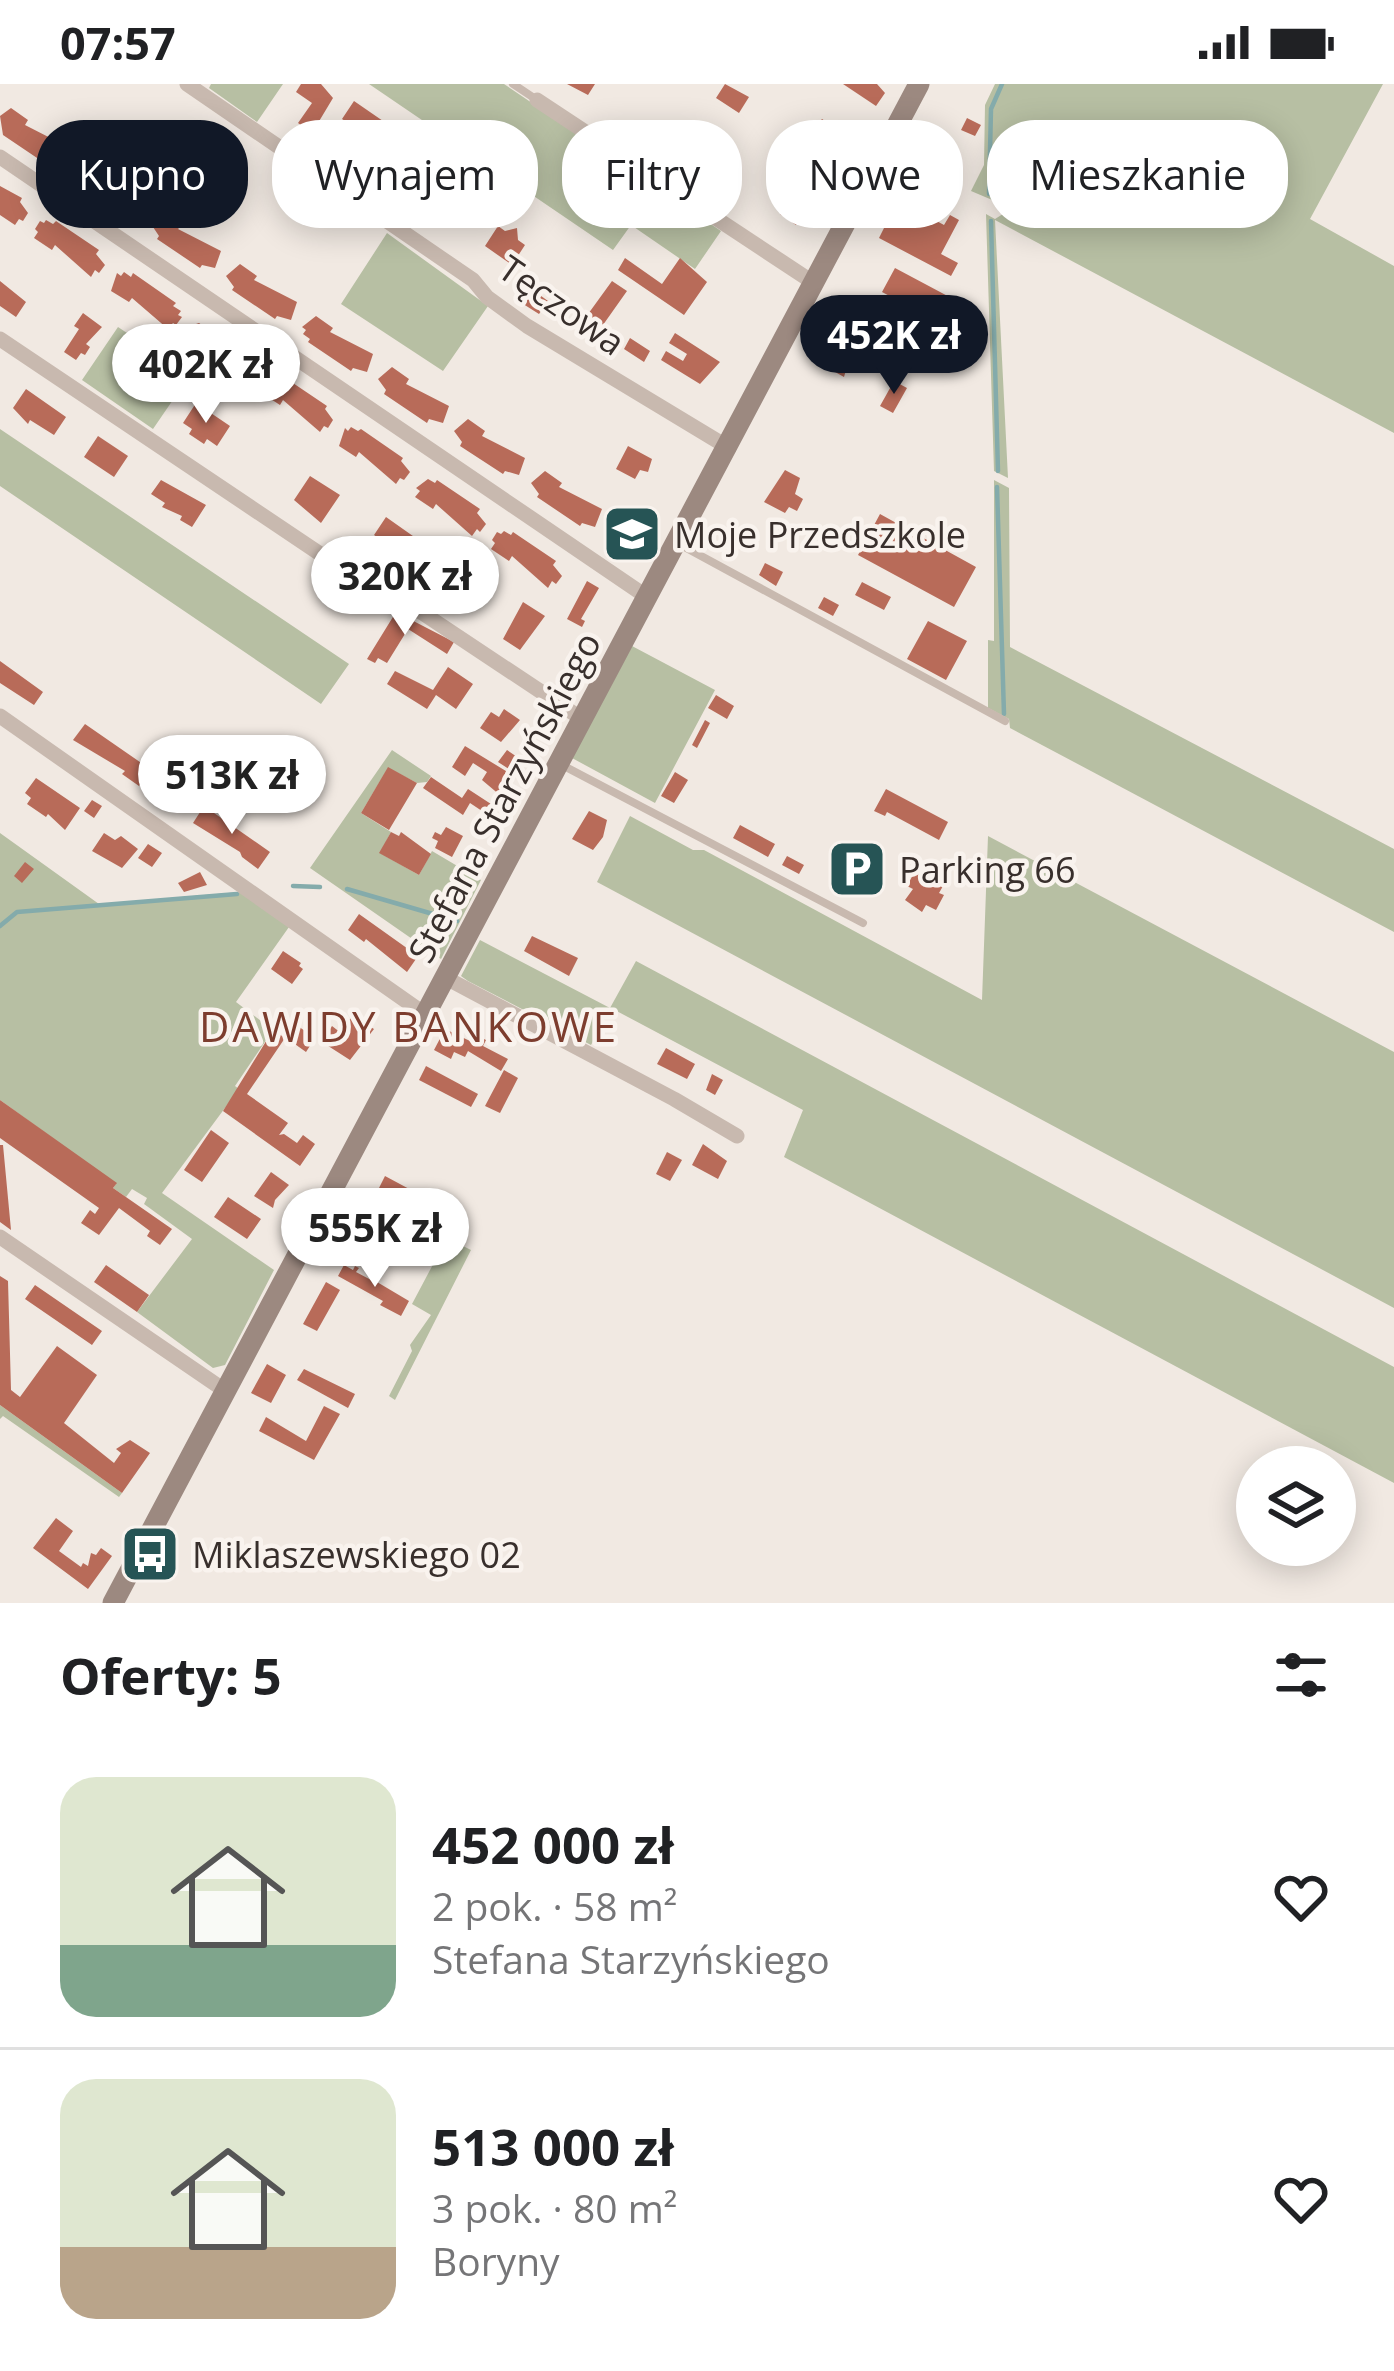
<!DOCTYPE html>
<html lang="pl">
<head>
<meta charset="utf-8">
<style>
  :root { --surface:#fff; --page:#f6f6f6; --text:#202124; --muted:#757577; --line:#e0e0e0; --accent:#111827 }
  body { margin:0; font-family:"Open Sans",sans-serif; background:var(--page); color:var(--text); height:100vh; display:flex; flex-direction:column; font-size:45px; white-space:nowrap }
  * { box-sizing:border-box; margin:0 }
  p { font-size:39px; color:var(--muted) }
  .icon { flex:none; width:66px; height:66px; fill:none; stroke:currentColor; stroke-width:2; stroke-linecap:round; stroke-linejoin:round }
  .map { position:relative; height:1519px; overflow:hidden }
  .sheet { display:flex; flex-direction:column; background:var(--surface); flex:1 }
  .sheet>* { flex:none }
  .banner { position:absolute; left:36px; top:36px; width:1323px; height:108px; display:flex; gap:24px }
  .buttons { position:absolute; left:1236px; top:1362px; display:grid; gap:24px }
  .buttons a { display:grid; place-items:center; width:120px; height:120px; border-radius:50%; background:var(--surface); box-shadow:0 6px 30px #0003; font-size:60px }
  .price { position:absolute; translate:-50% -102px; padding:0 27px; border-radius:42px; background:#fff; color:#222; font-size:39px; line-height:78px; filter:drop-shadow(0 3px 6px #0008) }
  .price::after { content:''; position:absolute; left:50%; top:72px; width:36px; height:27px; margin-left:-18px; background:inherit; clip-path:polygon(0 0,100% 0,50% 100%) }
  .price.active { background:var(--accent); color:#fff }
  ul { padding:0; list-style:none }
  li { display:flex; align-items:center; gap:36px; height:300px; padding:0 60px }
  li+li { border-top:3px solid var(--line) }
  li span { display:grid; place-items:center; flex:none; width:336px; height:240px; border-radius:36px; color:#555 }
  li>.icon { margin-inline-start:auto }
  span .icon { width:144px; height:144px; fill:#fffc; stroke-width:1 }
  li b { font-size:51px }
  h2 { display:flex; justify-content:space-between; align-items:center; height:144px; padding:0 60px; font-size:51px }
  .tag { padding:0 42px; border-radius:48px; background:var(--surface); box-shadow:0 6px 30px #0003; font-size:42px; line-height:108px }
  .tag.active { background:var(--accent); color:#fff }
  .status { display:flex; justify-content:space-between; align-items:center; height:84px; padding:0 60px; background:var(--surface); direction:ltr }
  .status svg { height:33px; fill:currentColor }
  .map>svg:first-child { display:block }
</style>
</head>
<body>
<div class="status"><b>07:57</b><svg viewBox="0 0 49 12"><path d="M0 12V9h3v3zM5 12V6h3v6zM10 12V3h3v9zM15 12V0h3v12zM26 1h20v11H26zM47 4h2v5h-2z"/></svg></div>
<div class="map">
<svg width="1394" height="1519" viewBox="0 0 1394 1519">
  <rect width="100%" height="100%" fill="#f1e9e2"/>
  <path fill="#b7bfa3" d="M211,0H283L257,38L209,4Z
    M369,0H504L721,147L695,185L631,141L613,166Z
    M995,0H1383L1310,135L1394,182V349L995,136L1008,394L994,387L986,130L995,135L1041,106L1025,97L997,118L971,107L984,81L985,21Z
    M387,149L488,222L443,287L341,220Z
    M118,243L190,291L153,345L82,296Z
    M0,345L349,580L321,620L0,402Z
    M994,396L1009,404L1010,563L1394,765V848L1010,644L1009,635L988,624V556L994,557Z
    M632,562L715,606L655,719L572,674Z
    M392,666L431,692L427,698L417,699L388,684L361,729L391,748L380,769L419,791L432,767L481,796L441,875L310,784Z
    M630,732L693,766H704L982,916L988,752L1394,968V1224L597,798Z
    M0,749L99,820L240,808L289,843L236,918L273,946L235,1002L239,1005L162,1109L274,1186L225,1281L213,1284L137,1228L192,1155L144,1120L147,1114L132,1105L126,1113L113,1104L116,1100L0,1016Z
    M480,856L610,924L636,877L1394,1283V1399L784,1073L803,1026L611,924L591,961L468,897L461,892Z
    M447,1154L471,1166L395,1316L389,1312L412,1267L410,1261L431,1231L412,1220Z
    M0,1321L122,1409L119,1413L3,1332L0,1335Z"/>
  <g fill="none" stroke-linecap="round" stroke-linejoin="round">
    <path stroke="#84abab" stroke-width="4.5" d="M989,110L991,25L1002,0
      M991,137L998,387
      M997,403L1004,630
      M293,802L320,803
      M347,805L457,837
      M0,842L17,828L237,810"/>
  </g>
  <path fill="#b86b59" d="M301,0H321L333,14L312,49L298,39L312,19L296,8Z
    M567,0H595L588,11Z
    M725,0L749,13L739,29L716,14Z
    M843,0H877L885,9L876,22Z
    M354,17L383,37L376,47L383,51L371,69L357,59L362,52L349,44L351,41L342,35Z
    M11,24L28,36L25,41L68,63L62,80L48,77L46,80L3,51L0,32Z
    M967,34L981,41L975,52L961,46Z
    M822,35L835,44L815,78L798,66Z
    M681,40L701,52L689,78L666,64Z
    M412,43L447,61L437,77L424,68L413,78L396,66Z
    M87,76L104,88L101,93L144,115L138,132L125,129L122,132L79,102L82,99L73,88Z
    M446,100L461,109L458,114L469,122L459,137L441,128L436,135L424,126Z
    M0,102L22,114L20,118L28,129L23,137L19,135L15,141L0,131Z
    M797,102L819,116L796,141L780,130L787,118L782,115L790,104L794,106Z
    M898,116L944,141L950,131L959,136L941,170L958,179L951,192L879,154Z
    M165,129L182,141L178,145L221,167L215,184L202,181L200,184L157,155L159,152L151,140Z
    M46,136L53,140L56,137L99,166L96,170L105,181L99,189L95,186L91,193L55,161L52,166L34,154L38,148L35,145L40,137L44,139Z
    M498,142L505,147L517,144L518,156L525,161L512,181L485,162Z
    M625,174L662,200L680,174L707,198L684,231L618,186Z
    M240,180L257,192L254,196L297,218L291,236L277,232L275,235L232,206L234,203L226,192Z
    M895,184L972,225L959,249L882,208Z
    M124,188L131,193L133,189L176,219L173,222L181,227L178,231L182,233L176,241L173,239L168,245L132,214L129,218L111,207L117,189L121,192Z
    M0,197L26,218L16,233L0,222Z
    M612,197L627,207L598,248L583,237Z
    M530,204L548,217L539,230L520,218Z
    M83,229L102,243L86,260L90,263L85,271L81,269L76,276L64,268L79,245L74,242Z
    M316,232L333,244L330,248L373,270L367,288L353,284L351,287L308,258L310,255L303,250L306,246L302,243Z
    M199,239L206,244L208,241L251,270L249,273L257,284L252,293L248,290L243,296L207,265L204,269L187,258L193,241Z
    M675,249L720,278L700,300L661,276L666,267L683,277L687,270L669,259Z
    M630,254L650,267L644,278L624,265Z
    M829,259L847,265L846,268L857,275L853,282L848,279L844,293L819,279L821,268Z
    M392,283L409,295L406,300L449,322L443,339L429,335L427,339L384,310L386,306L378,295Z
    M275,291L282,296L284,293L327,322L325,325L333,336L328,344L324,342L320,348L283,316L280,321L263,310L267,303L263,301L269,292L272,295Z
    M894,297L907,304L893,329L880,322Z
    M26,305L66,333L54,351L30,336L28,340L13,324Z
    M196,319L230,342L217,362L207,355L204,360L189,350L192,345L183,339Z
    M468,335L485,347L482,352L525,374L519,391L505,387L503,390L460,362L462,358L454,347Z
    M351,343L358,347L361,345L403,374L401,377L410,388L404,396L400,394L396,400L359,368L356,373L339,362L345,344L348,347Z
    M98,352L128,372L114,393L84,373Z
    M628,362L652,375L648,388L640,386L635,395L616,385Z
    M785,386L800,394L795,410L803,415L797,427L789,423L785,429L764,418Z
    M545,387L562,399L559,403L602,425L595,443L582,439L580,442L537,413L539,410L531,399Z
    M310,392L340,411L321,439L294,416Z
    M428,395L435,399L437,396L480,425L477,429L486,440L480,448L477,445L472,452L436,420L433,425L415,413L420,407L416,404Z
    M161,396L206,421L192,443L180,436L182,432L162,423L165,419L151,410Z
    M627,424L642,431L639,437L635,435L619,468L606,461Z
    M880,430L976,483L954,523L858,471Z
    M386,433L420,457L401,486L387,477L395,466L374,451Z
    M504,447L511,451L513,448L556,477L553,481L562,492L556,500L552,497L548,504L512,472L509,477L491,465L495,459L492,456L497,448L501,450Z
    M765,479L783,488L776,502L759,491Z
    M587,497L599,504L581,535L585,537L582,543L567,535Z
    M862,498L891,513L884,526L855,511Z
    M824,513L839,521L833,532L818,524Z
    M523,518L545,532L520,566L503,555Z
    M396,528L454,558L447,570L408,545L387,579L378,574L375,579L367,575Z
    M928,537L967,557L946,596L907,575Z
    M0,577L43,608L34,621L0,599Z
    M448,583L473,600L456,625L436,611L427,625L387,600L395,587L433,606Z
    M716,611L734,622L727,635L708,624Z
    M504,625L520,636L501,658L480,644L491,628L499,633Z
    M705,636L710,639L697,664L692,661Z
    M85,640L150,685L139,702L122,690L125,687L73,656Z
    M465,662L514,692L501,712L482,696L487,688L473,679L465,692L452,683Z
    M507,666L520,675L512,687L498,678Z
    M388,683L417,699L389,746L361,729Z
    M675,688L688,696L674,719L661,712Z
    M431,693L462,714L468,705L491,720L485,729L470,719L463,731L423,704Z
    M36,694L80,724L65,746L48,730L46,733L27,720L31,714L25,709Z
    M886,705L948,738L939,756L887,728L885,732L874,727Z
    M92,716L102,722L94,734L84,727Z
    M204,722L270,768L258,785L242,773L240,768L193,739Z
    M589,727L607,736L603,753L593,766L572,755Z
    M740,741L775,760L768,773L733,754Z
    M446,743L463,752L452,773L435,764L438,757L432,754L435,748L441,751Z
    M391,748L399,752L401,748L431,770L419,791L379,769Z
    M104,749L115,756L121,752L138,765L122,784L92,767Z
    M148,760L162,769L152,783L138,774Z
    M787,772L804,781L799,790L782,781Z
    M25,778L34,785L22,799L14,792Z
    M915,787L943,802L939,809L944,811L936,826L926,821L922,828L905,816L913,805L907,802Z
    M200,788L207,801L184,808L178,799Z
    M359,830L418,872L407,888L366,855L364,858L348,846Z
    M532,852L578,874L569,892L524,867Z
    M283,867L301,879L299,882L303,885L292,900L271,885Z
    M352,932L374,945L350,976L322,958L332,942L341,949Z
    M295,940L315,954L306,968L285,953Z
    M445,945L472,958L476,951L486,956L483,962L508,975L501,987L468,967L465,973L454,968L451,975L434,966Z
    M273,946L285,954L247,1010L288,1039L279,1051L284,1050L297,1059L303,1051L315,1060L300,1082L223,1027Z
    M666,964L695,980L687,995L657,980Z
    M426,982L478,1010L471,1023L419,996Z
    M504,986L518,994L500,1029L485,1022Z
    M712,990L723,996L715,1011L706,1006Z
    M0,1016L117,1099L113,1104L172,1145L160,1161L147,1152L150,1147L119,1124L99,1151L81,1139L90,1126L95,1130L99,1124L0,1054Z
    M211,1046L229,1059L202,1098L184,1086Z
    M703,1060L727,1077L718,1095L692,1081Z
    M0,1061H3L11,1146L0,1138Z
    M667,1068L682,1076L670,1097L656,1090Z
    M271,1088L289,1101L275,1116L273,1124L254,1112Z
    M385,1092L426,1114L418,1130L377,1108Z
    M228,1113L261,1135L247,1155L214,1133Z
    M373,1117L430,1146L424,1157L367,1128Z
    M351,1127L375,1139L361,1165L337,1153Z
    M106,1181L149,1211L137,1228L94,1198Z
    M344,1181L353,1186L355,1182L359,1184L356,1188L371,1196L374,1193L378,1195L377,1198L409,1217L401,1232L380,1221L383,1217L338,1192Z
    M0,1192L8,1197L11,1306L20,1313L57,1262L97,1291L64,1339L114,1379L121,1369L116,1365L130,1356L150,1369L122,1409L0,1321Z
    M326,1198L340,1206L317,1247L303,1240Z
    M35,1201L102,1247L92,1261L25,1215Z
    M267,1280L286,1291L271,1319L251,1309Z
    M304,1285L355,1310L348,1324L297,1296Z
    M324,1322L340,1330L314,1376L259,1347L266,1333L306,1357Z
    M56,1434L73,1447L59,1467L81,1483L83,1479L88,1482L91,1469L96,1471L101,1464L112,1472L88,1505L33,1464Z"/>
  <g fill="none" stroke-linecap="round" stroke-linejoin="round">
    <path stroke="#c8b9af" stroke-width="8" d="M513,0L537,16
      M679,460L1005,637
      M560,680L863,839"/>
    <path stroke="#c8b9af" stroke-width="15" d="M187,0L473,196L487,213L527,242L729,364
      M537,16L814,199
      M0,73L647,513
      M0,255L353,492L424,530L582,635
      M0,632L426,931
      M446,894L674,1015L737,1052
      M0,1153L227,1308"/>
    <path stroke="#9c8980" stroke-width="21" d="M113,1519L919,0"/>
  </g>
  <defs>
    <symbol id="school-square" viewBox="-11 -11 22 22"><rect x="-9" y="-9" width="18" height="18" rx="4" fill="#265455" stroke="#f9f3ee"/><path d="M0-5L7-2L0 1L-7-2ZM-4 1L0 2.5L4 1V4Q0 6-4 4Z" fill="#fff"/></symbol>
    <symbol id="parking-square" viewBox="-11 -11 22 22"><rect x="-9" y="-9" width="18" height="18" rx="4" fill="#265455" stroke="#f9f3ee"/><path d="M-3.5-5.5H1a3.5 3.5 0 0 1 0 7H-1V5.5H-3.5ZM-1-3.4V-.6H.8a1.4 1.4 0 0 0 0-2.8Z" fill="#fff"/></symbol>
    <symbol id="bus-square" viewBox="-11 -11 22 22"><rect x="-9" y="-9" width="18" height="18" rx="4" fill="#265455" stroke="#f9f3ee"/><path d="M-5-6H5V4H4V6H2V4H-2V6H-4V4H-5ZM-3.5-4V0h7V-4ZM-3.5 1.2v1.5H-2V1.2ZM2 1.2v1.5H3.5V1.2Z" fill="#fff"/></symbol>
  </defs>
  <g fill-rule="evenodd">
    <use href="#school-square" x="599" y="417" width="66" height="66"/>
    <use href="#parking-square" x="824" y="752" width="66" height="66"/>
    <use href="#bus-square" x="117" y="1437" width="66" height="66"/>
  </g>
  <g text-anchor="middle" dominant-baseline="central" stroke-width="9" stroke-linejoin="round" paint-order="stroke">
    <g font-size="36" fill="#382f2c" stroke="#f9f3ee">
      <text transform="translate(562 221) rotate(35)">Tęczowa</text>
      <text transform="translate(504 713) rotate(-62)">Stefana Starzyńskiego</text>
    </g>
    <g font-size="36" fill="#382f2c" stroke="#f9f3ee" text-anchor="start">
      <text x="674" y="450">Moje Przedszkole</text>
      <text x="899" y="785">Parking 66</text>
      <text x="192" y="1470">Miklaszewskiego 02</text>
    </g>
    <g font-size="42" letter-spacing="3" fill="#7d3d2e" stroke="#f9f3ee">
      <text x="409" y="941">DAWIDY BANKOWE</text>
    </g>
  </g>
</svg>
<div class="buttons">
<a><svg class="icon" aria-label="layers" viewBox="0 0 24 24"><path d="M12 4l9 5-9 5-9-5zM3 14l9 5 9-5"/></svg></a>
</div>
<b class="price active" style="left:894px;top:313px">452K zł</b>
<b class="price" style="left:206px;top:342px">402K zł</b>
<b class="price" style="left:405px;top:554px">320K zł</b>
<b class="price" style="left:232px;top:753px">513K zł</b>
<b class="price" style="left:375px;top:1206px">555K zł</b>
<div class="banner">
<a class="tag active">Kupno</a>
<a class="tag">Wynajem</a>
<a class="tag">Filtry</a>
<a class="tag">Nowe</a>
<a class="tag">Mieszkanie</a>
</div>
</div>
<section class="sheet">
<h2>Oferty: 5<svg class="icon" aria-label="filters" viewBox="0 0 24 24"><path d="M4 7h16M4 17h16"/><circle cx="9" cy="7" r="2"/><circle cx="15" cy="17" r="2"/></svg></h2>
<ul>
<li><span style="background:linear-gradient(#dfe7d0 70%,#7fa58c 0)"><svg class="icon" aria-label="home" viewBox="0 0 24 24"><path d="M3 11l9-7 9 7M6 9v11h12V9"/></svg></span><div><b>452 000 zł</b><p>2 pok. · 58 m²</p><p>Stefana Starzyńskiego</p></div><svg class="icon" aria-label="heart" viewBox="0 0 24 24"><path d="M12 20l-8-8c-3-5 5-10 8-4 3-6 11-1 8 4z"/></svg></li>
<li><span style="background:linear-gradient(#dfe7d0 70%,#b9a48a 0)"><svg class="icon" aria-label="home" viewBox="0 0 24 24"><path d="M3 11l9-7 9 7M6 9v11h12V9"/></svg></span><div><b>513 000 zł</b><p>3 pok. · 80 m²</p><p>Boryny</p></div><svg class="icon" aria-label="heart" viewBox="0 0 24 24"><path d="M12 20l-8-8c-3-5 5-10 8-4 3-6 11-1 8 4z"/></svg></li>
</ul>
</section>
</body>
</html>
